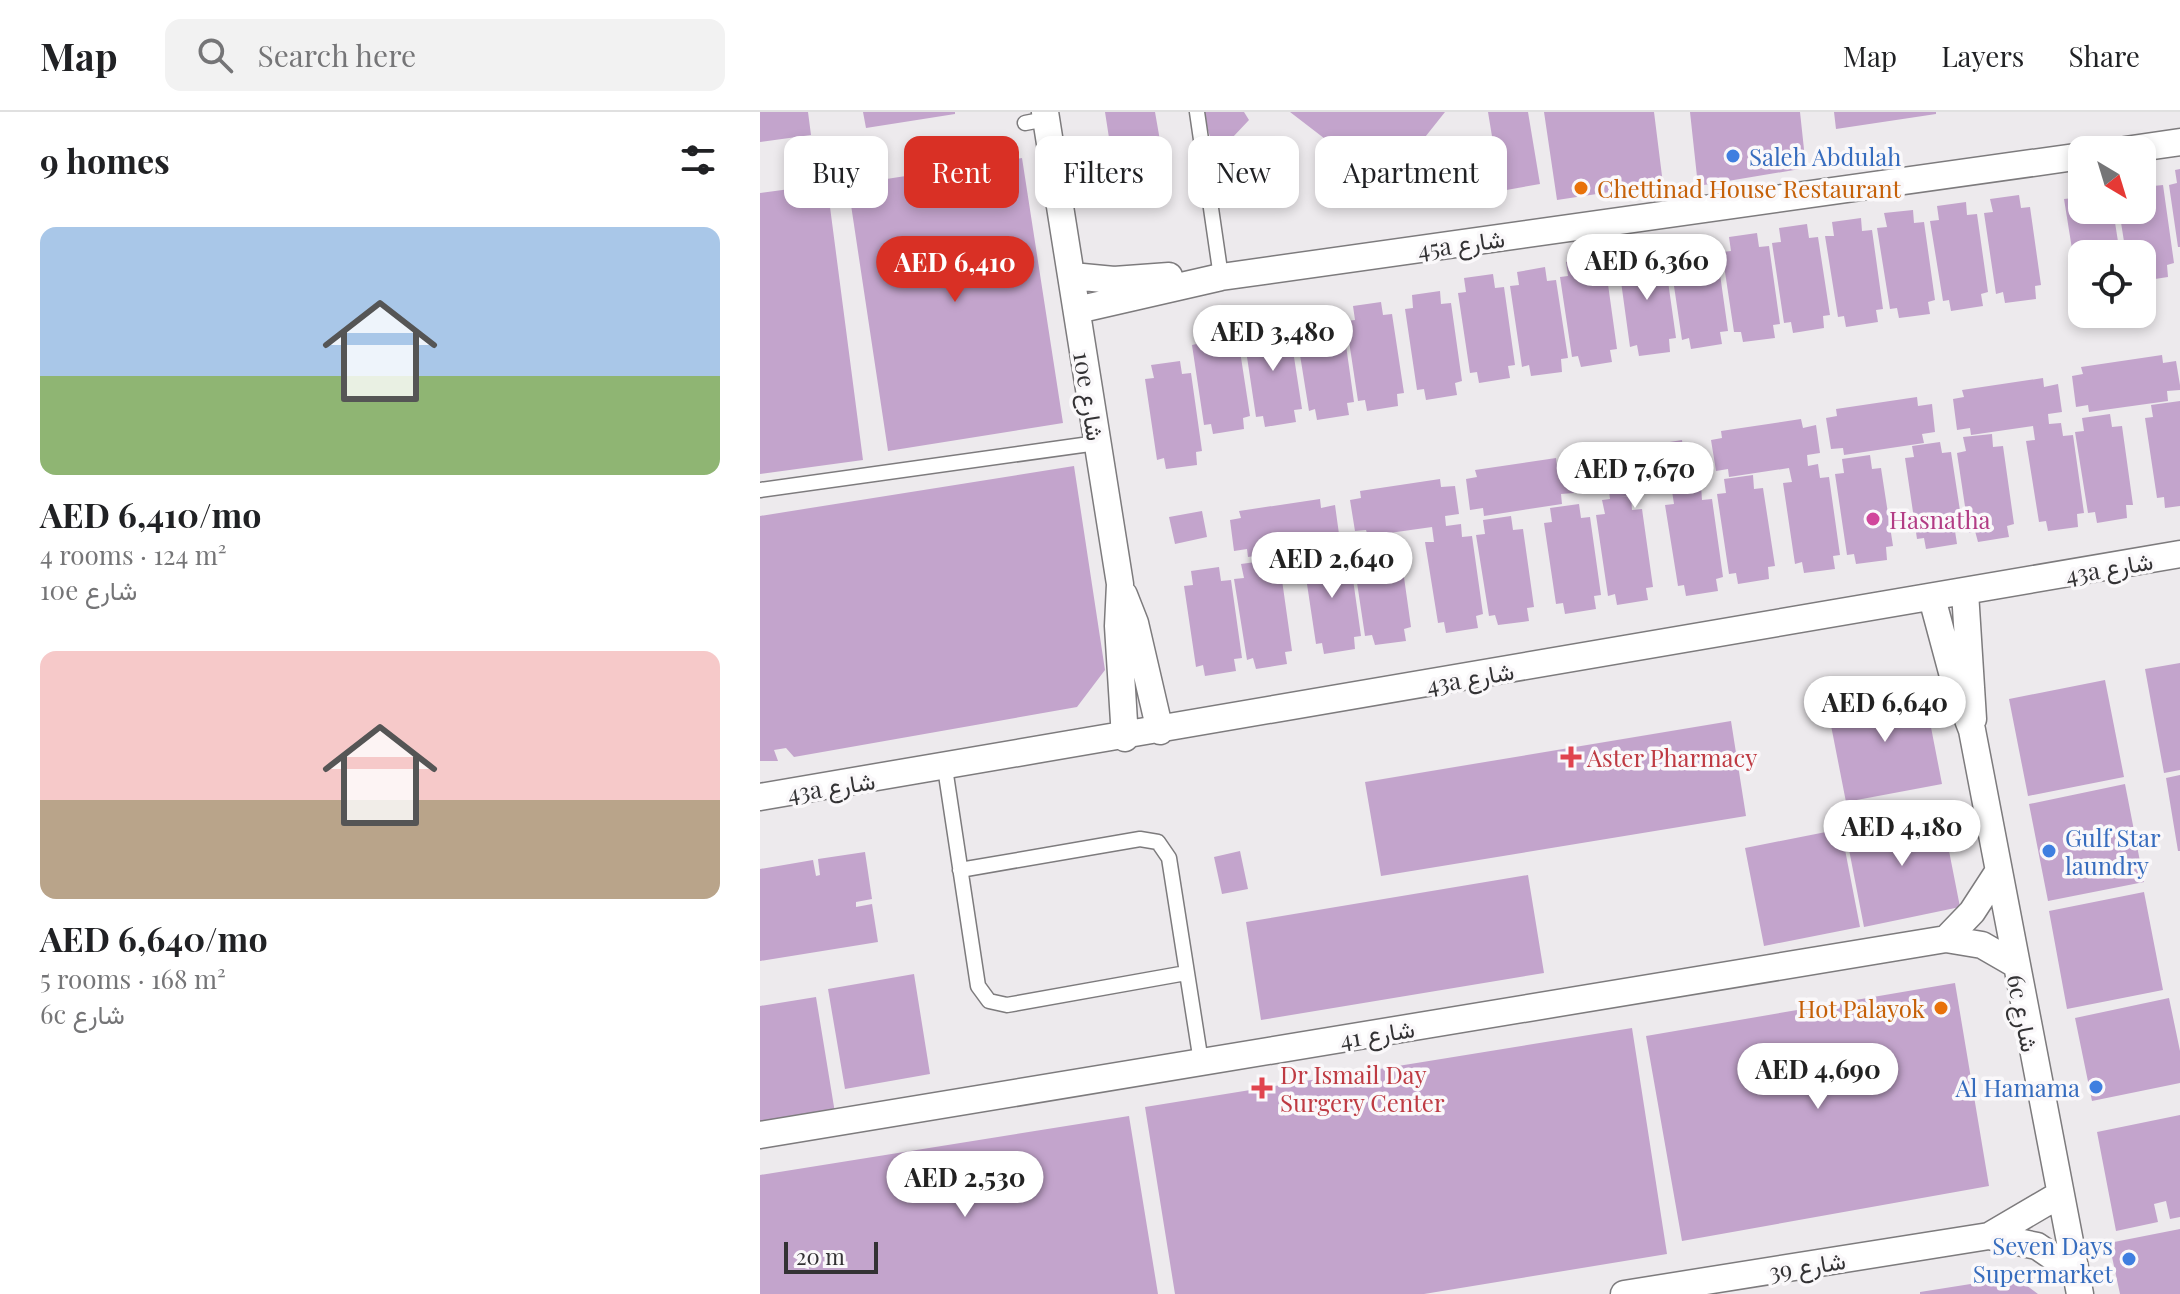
<!DOCTYPE html>
<html lang="en">
<head>
<meta charset="utf-8">
<style>
  :root { --surface:#fff; --page:#f2f2f2; --text:#202124; --muted:#757577; --line:#e0e0e0; --accent:#d93025 }
  body { margin:0; font-family:"Playfair Display",Vazirmatn,serif; background:var(--page); color:var(--text); height:100vh; display:flex; flex-direction:column; font-size:30px; white-space:nowrap }
  * { box-sizing:border-box; margin:0 }
  p { font-size:26px; color:var(--muted) }
  .icon { flex:none; width:44px; height:44px; fill:none; stroke:currentColor; stroke-width:2; stroke-linecap:round; stroke-linejoin:round }
  .map { position:relative; flex:1; overflow:hidden }
  .side { display:flex; flex-direction:column; background:var(--surface); width:760px }
  .side>* { flex:none }
  .top-card { position:absolute; left:24px; top:24px; width:760px; height:72px; display:flex; gap:16px }
  .needle { width:52px; rotate:142deg }
  .tools { position:absolute; left:1308px; top:24px; display:grid; gap:16px }
  .tools a { display:grid; place-items:center; width:88px; height:88px; border-radius:16px; background:var(--surface); box-shadow:0 4px 12px #0003; font-size:40px }
  .scale { position:absolute; left:24px; bottom:20px; width:94px; box-sizing:border-box; padding-left:8px; border:4px solid #333234; border-top:0; font-size:22px; line-height:28px; white-space:nowrap; color:#333234; -webkit-text-stroke:6px #faf8fa; paint-order:stroke }
  .price { position:absolute; translate:-50% -68px; padding:0 18px; border-radius:28px; background:#fff; color:#222; font-size:26px; line-height:52px; filter:drop-shadow(0 2px 4px #0008) }
  .price::after { content:''; position:absolute; left:50%; top:48px; width:24px; height:18px; margin-left:-12px; background:inherit; clip-path:polygon(0 0,100% 0,50% 100%) }
  .price.selected { background:var(--accent); color:#fff }
  ul { padding:0; list-style:none }
  li { display:grid; align-content:center; gap:16px; height:424px; padding:0 40px }
  li span { display:grid; place-items:center; height:248px; border-radius:16px; color:#555 }
  li>.icon { margin-inline-start:auto }
  span .icon { width:144px; height:144px; fill:#fffc; stroke-width:1 }
  li b { font-size:34px }
  h2 { display:flex; justify-content:space-between; align-items:center; height:96px; padding:0 40px; font-size:34px }
  .chip { padding:0 28px; border-radius:16px; background:var(--surface); box-shadow:0 4px 12px #0003; font-size:28px; line-height:72px }
  .chip.selected { background:var(--accent); color:#fff }
  header { display:flex; align-items:center; gap:48px; box-sizing:border-box; height:112px; padding:0 40px; background:var(--surface); border-bottom:2px solid var(--line) }
  header strong { font-size:38px }
  nav { display:flex; gap:44px; margin-inline-start:auto; font-size:28px }
  .search { width:560px; height:72px; background:var(--page); display:flex; align-items:center; gap:20px; box-sizing:border-box; padding:0 28px; border-radius:16px; color:var(--muted); font-size:30px }
  main { display:flex; flex:1; min-height:0 }
  .map>svg:first-child { display:block }
</style>
</head>
<body>
<header>
<strong>Map</strong>
<div class="search"><svg class="icon" aria-label="search" viewBox="0 0 24 24"><circle cx="10" cy="10" r="6"/><path d="M15 15l6 6"/></svg>Search here</div>
<nav><a>Map</a><a>Layers</a><a>Share</a></nav>
</header>
<main>
<section class="side">
<h2>9 homes<svg class="icon" aria-label="filters" viewBox="0 0 24 24"><path d="M4 7h16M4 17h16"/><circle cx="9" cy="7" r="2"/><circle cx="15" cy="17" r="2"/></svg></h2>
<ul>
<li><span style="background:linear-gradient(#a9c7e8 60%,#8fb573 0)"><svg class="icon" aria-label="home" viewBox="0 0 24 24"><path d="M3 11l9-7 9 7M6 9v11h12V9"/></svg></span><div><b>AED 6,410/mo</b><p>4 rooms · 124 m²</p><p>10e شارع</p></div></li>
<li><span style="background:linear-gradient(#f6c9c9 60%,#b9a48a 0)"><svg class="icon" aria-label="home" viewBox="0 0 24 24"><path d="M3 11l9-7 9 7M6 9v11h12V9"/></svg></span><div><b>AED 6,640/mo</b><p>5 rooms · 168 m²</p><p>6c شارع</p></div></li>
</ul>
</section>
<div class="map">
<svg width="1420" height="1182" viewBox="0 0 1420 1182">
  <rect width="100%" height="100%" fill="#edeaed"/>
  <path fill="#c3a4cc" d="M0,0H48L51,23L0,30Z
    M103,0H195V2L106,16Z
    M345,0H395L406,63L356,71Z
    M442,0H484L489,8L456,43Z
    M530,0H685L654,39L667,49L638,83Z
    M728,0H768L780,72L741,79Z
    M784,0H894L903,72L797,88Z
    M930,0H1040L1046,56L938,74Z
    M1074,0H1176V2L1076,17Z
    M332,33L336,58L325,60L322,35Z
    M262,46L303,311L128,339L88,73Z
    M1420,57V135H1418L1409,73L1417,71L1415,58Z
    M1391,61L1393,74L1403,73L1414,151L1407,153L1408,165L1382,169V142H1366L1359,98H1382V62Z
    M1322,71V98H1353L1360,142H1322V166L1317,168L1304,87L1313,86L1311,72Z
    M67,72L103,348L0,362V81Z
    M1259,83L1261,96L1270,95L1281,173L1275,174L1276,187L1245,191L1243,180L1236,182L1224,101L1233,100L1230,87Z
    M1206,90L1207,103L1217,102L1228,180L1221,182L1223,194L1191,199L1189,188L1183,189L1170,109L1179,108L1177,94Z
    M1153,98L1154,111L1164,110L1175,188L1168,190L1170,202L1139,206L1137,196L1130,197L1117,116L1127,115L1124,101Z
    M1101,106L1102,119L1112,118L1123,197L1116,198L1118,210L1086,215L1084,204L1078,205L1065,124H1074L1072,110Z
    M1047,112L1049,126L1058,125L1070,203L1063,204L1064,216L1033,221L1031,210L1024,211L1012,131L1021,130L1019,116Z
    M997,121L999,135L1009,134L1020,212L1013,213L1015,226L983,230L981,220H974L962,140L971,139L969,125Z
    M945,128L947,142L957,141L968,219L960,220L962,232L931,237L929,226L922,228L910,147L919,146L917,132Z
    M893,135L895,149L905,148L916,226L909,227L910,240L879,244L877,233L870,235L859,155L867,153L865,140Z
    M835,146L837,159L846,158L857,237L850,238L852,250L821,255L818,244L812,245L800,165L808,164L806,150Z
    M785,155L787,169L796,168L808,246L801,247L802,260L771,264L769,253L762,255L750,174L759,173L757,160Z
    M733,162L735,176L744,175L755,253L748,254L750,266L719,271L717,260L710,261L698,181L706,180L704,166Z
    M680,179L681,192L691,191L702,269L695,271L697,283L666,288L664,277L657,278L645,197L653,196L652,183Z
    M621,190L623,203L632,202L644,281L637,282L638,294L607,299L605,288L598,289L586,209L595,208L593,194Z
    M571,199L573,213L583,212L594,290L587,291L589,303L557,308L555,297L549,299L536,218L545,217L543,204Z
    M519,206L521,220L530,219L542,297L534,298L536,310L505,315L503,304L496,305L484,225L493,224L491,210Z
    M467,214L469,227L478,226L490,304L483,306L484,317L453,322L451,312L444,313L432,233L441,231L439,217Z
    M1402,243L1403,251L1416,249L1420,273V278L1407,279L1408,289L1329,300L1328,293L1316,295L1312,264L1323,262L1321,255Z
    M420,249L422,262L431,261L442,339L436,340L437,353L406,357L404,346L397,348L385,267L394,266L391,253Z
    M1283,266L1284,275L1298,272L1302,300L1288,302L1289,312L1301,311L1303,324L1313,323L1324,401L1317,402L1318,415L1288,419L1286,409L1279,410L1266,329L1275,328L1273,314L1211,323L1210,316L1197,318L1193,287L1204,285L1202,278Z
    M1157,285L1158,294L1172,292L1175,320L1162,322L1164,331L1084,343L1083,336L1071,337L1066,306L1077,304L1076,297Z
    M1420,289V394L1405,396L1404,385L1397,386L1385,306L1393,305L1391,293Z
    M1350,302L1352,315L1362,314L1373,393H1366L1367,406L1337,411L1335,400L1328,401L1315,320L1324,319L1322,306Z
    M1041,307L1043,316L1056,313L1060,341L1047,343L1048,354L1058,352L1060,366L1069,365L1080,443L1073,444L1075,457L1044,461L1042,450L1035,452L1023,371L1032,370L1029,356L969,365L968,357L956,359L951,328L962,326L961,319Z
    M1232,322L1233,335L1243,334L1254,412L1247,414L1249,425L1218,430L1215,419L1209,421L1197,341L1206,339L1203,325Z
    M922,328L923,337L937,335L941,364L927,365L928,375L860,385L871,384L872,398L882,397L893,475L886,476L888,488L857,493L855,482L848,484L836,403L845,402L842,388L850,387L849,379L837,381L832,350L843,348L842,341Z
    M1180,330L1182,341L1191,340L1203,418L1195,419L1197,432L1166,437L1164,426L1157,427L1145,346L1154,345L1152,334Z
    M1110,343L1112,357L1121,356L1133,434L1126,435L1127,448L1096,452L1094,442L1087,443L1075,362L1084,361L1082,347Z
    M796,346L797,355L811,353L814,381L801,382L802,392L724,404L723,396L710,398L706,367L717,365L715,358Z
    M314,354L345,558L317,595L34,645L26,636L14,638L18,649H0V404Z
    M993,363L994,377L1003,376L1015,454L1008,455L1009,467L978,472L976,461L969,462L957,382L966,381L964,367Z
    M680,367L681,375L695,374L699,402L685,404L686,414L701,412L702,425L712,424L723,502L716,504L718,516L686,521L684,510L678,511L665,430H674L672,415L608,424L606,418L595,419L590,388L601,386L600,379Z
    M941,374L942,388L952,387L963,465L956,467L958,479L926,484L924,473L918,474L905,393L914,392L912,379Z
    M560,387L561,396L575,393L579,422L566,423V433L488,445L487,437L474,439L470,408L481,406L479,399Z
    M819,392L821,406L830,405L841,483L834,484L836,497L805,502L803,491L796,492L784,411L792,410L790,396Z
    M442,399L447,425L415,432L409,405Z
    M751,404L753,418L763,417L774,495L767,496L769,509L738,513L735,503L729,504L716,423L725,422L723,408Z
    M629,425L630,438L640,437L651,515L644,517L646,529L615,533L612,523L605,524L593,444L603,442L600,428Z
    M578,434L580,447L590,446L601,524L594,525L595,537L564,542L562,531L556,532L544,452L552,451L550,437Z
    M510,448L511,462L521,461L532,539L525,540L527,552L496,557L493,546L487,548L474,467L484,466L481,452Z
    M459,455L461,469L471,468L482,546L474,547L476,559L445,564L443,553L436,555L424,474L433,473L431,459Z
    M1420,551V658L1404,661L1385,557Z
    M1345,568L1364,665L1268,684L1249,587Z
    M1163,574L1182,672L1086,690L1067,593Z
    M971,609L986,704L621,764L605,670Z
    M1420,663V739H1418L1406,666Z
    M1365,672L1384,770L1288,789L1269,692Z
    M1181,698L1200,795L1104,815L1085,717Z
    M1081,717L1100,815L1004,834L985,736Z
    M480,739L488,777L462,782L454,745Z
    M105,740L112,787L96,790V795L112,792L118,830L0,849V757L53,748L56,764L60,763L58,747Z
    M768,763L784,861L501,908L486,810Z
    M1384,780L1403,878L1307,897L1289,799Z
    M154,862L170,962L85,977L68,877Z
    M1195,871L1229,1074L922,1129L886,924Z
    M56,885L75,1001L0,1014V894Z
    M1409,886L1420,939V971L1332,989L1315,906Z
    M872,916L907,1142L664,1182H415L385,995Z
    M1420,1003V1105L1410,1107L1406,1089L1394,1092L1398,1110L1356,1119L1337,1020Z
    M369,1004L398,1182H0V1063Z
    M1420,1117V1182H1360L1349,1131Z
    M1255,1165L1278,1182H1160V1180Z"/>
  <g fill="none" stroke-linecap="round" stroke-linejoin="round">
    <defs>
      <path id="lane" d="M437,0L461,165
        M265,11L286,7
        M0,378L337,331
        M185,656L218,874L229,889L247,893L426,861
        M200,758L380,727L398,730L409,746L441,950"/>
      <path id="street" d="M285,0L360,472L358,514L365,626
        M1365,38L1420,30
        M312,164L354,168L409,164
        M317,198L461,165L1322,44
        M1205,480L1213,607
        M364,483L375,511L400,619
        M1172,486L1197,579L1212,618L1320,1182
        M0,685L1420,442
        M1186,827L1212,800L1238,760
        M0,1023L1186,827L1222,833L1255,852
        M1229,1124L1299,1083
        M864,1182L1229,1124L1277,1134L1315,1160"/>
    </defs>
    <use href="#lane" stroke="#7d7b7d" stroke-width="17"/>
    <use href="#street" stroke="#7d7b7d" stroke-width="29"/>
    <use href="#lane" stroke="#fff" stroke-width="14"/>
    <use href="#street" stroke="#fff" stroke-width="26"/>
  </g>
  <g fill="#3f7fe0" stroke="#faf8fa" stroke-width="3">
    <circle cx="973" cy="44" r="8"/>
    <circle cx="1289" cy="739" r="8"/>
    <circle cx="1336" cy="975" r="8"/>
    <circle cx="1369" cy="1147" r="8"/>
  </g>
  <g fill="#e8710a" stroke="#faf8fa" stroke-width="3">
    <circle cx="821" cy="76" r="8"/>
    <circle cx="1181" cy="896" r="8"/>
  </g>
  <circle fill="#d1479c" stroke="#faf8fa" stroke-width="3" cx="1113" cy="407" r="8"/>
  <g fill="#e0444e" stroke="#faf8fa" stroke-width="3">
    <path d="M807 633h8v8h8v8h-8v8h-8v-8h-8v-8h8z"/>
    <path d="M498 964h8v8h8v8h-8v8h-8v-8h-8v-8h8z"/>
  </g>
  <g text-anchor="middle" dominant-baseline="central" stroke-width="7" stroke-linejoin="round" paint-order="stroke">
    <g font-size="24" fill="#366cbe" stroke="#faf8fa" text-anchor="start">
      <text x="989" y="44">Saleh Abdulah</text>
      <text x="1305" y="725">Gulf Star<tspan x="1305" dy="28">laundry</tspan></text>
      <text x="1320" y="975" text-anchor="end">Al Hamama</text>
      <text x="1353" y="1133" text-anchor="end">Seven Days<tspan x="1353" dy="28">Supermarket</tspan></text>
    </g>
    <g font-size="24" fill="#c56008" stroke="#faf8fa" text-anchor="start">
      <text x="837" y="76">Chettinad House Restaurant</text>
      <text x="1165" y="896" text-anchor="end">Hot Palayok</text>
    </g>
    <g font-size="24" fill="#333234" stroke="#faf8fa">
      <text transform="translate(701 131) rotate(-8)">45a شارع</text>
      <text transform="translate(330 284) rotate(81)">10e شارع</text>
      <text transform="translate(1349 455) rotate(-10)">43a شارع</text>
      <text transform="translate(710 565) rotate(-10)">43a شارع</text>
      <text transform="translate(71 674) rotate(-9)">43a شارع</text>
      <text transform="translate(1264 901) rotate(79)">6c شارع</text>
      <text transform="translate(617 921) rotate(-9)">شارع 41</text>
      <text transform="translate(1047 1153) rotate(-9)">شارع 39</text>
    </g>
    <g font-size="24" fill="#b23c85" stroke="#faf8fa" text-anchor="start">
      <text x="1129" y="407">Hasnatha</text>
    </g>
    <g font-size="24" fill="#be3a42" stroke="#faf8fa" text-anchor="start">
      <text x="827" y="645">Aster Pharmacy</text>
      <text x="520" y="962">Dr Ismail Day<tspan x="520" dy="28">Surgery Center</tspan></text>
    </g>
  </g>
</svg>
<div class="tools">
<a><svg class="needle" viewBox="-14 -14 28 28"><path d="M0-13l5 13h-10z" fill="#e53935"/><path d="M0 13l5-13h-10z" fill="#757577"/></svg></a>
<a><svg class="icon" aria-label="locate" viewBox="0 0 24 24"><circle cx="12" cy="12" r="6"/><path d="M12 2v4M12 18v4M2 12h4M18 12h4"/></svg></a>
</div>
<div class="scale">20 m</div>
<b class="price" style="left:887px;top:190px">AED 6,360</b>
<b class="price selected" style="left:195px;top:192px">AED 6,410</b>
<b class="price" style="left:513px;top:261px">AED 3,480</b>
<b class="price" style="left:875px;top:398px">AED 7,670</b>
<b class="price" style="left:572px;top:488px">AED 2,640</b>
<b class="price" style="left:1125px;top:632px">AED 6,640</b>
<b class="price" style="left:1142px;top:756px">AED 4,180</b>
<b class="price" style="left:1058px;top:999px">AED 4,690</b>
<b class="price" style="left:205px;top:1107px">AED 2,530</b>
<div class="top-card">
<a class="chip">Buy</a>
<a class="chip selected">Rent</a>
<a class="chip">Filters</a>
<a class="chip">New</a>
<a class="chip">Apartment</a>
</div>
</div>
</main>
</body>
</html>
